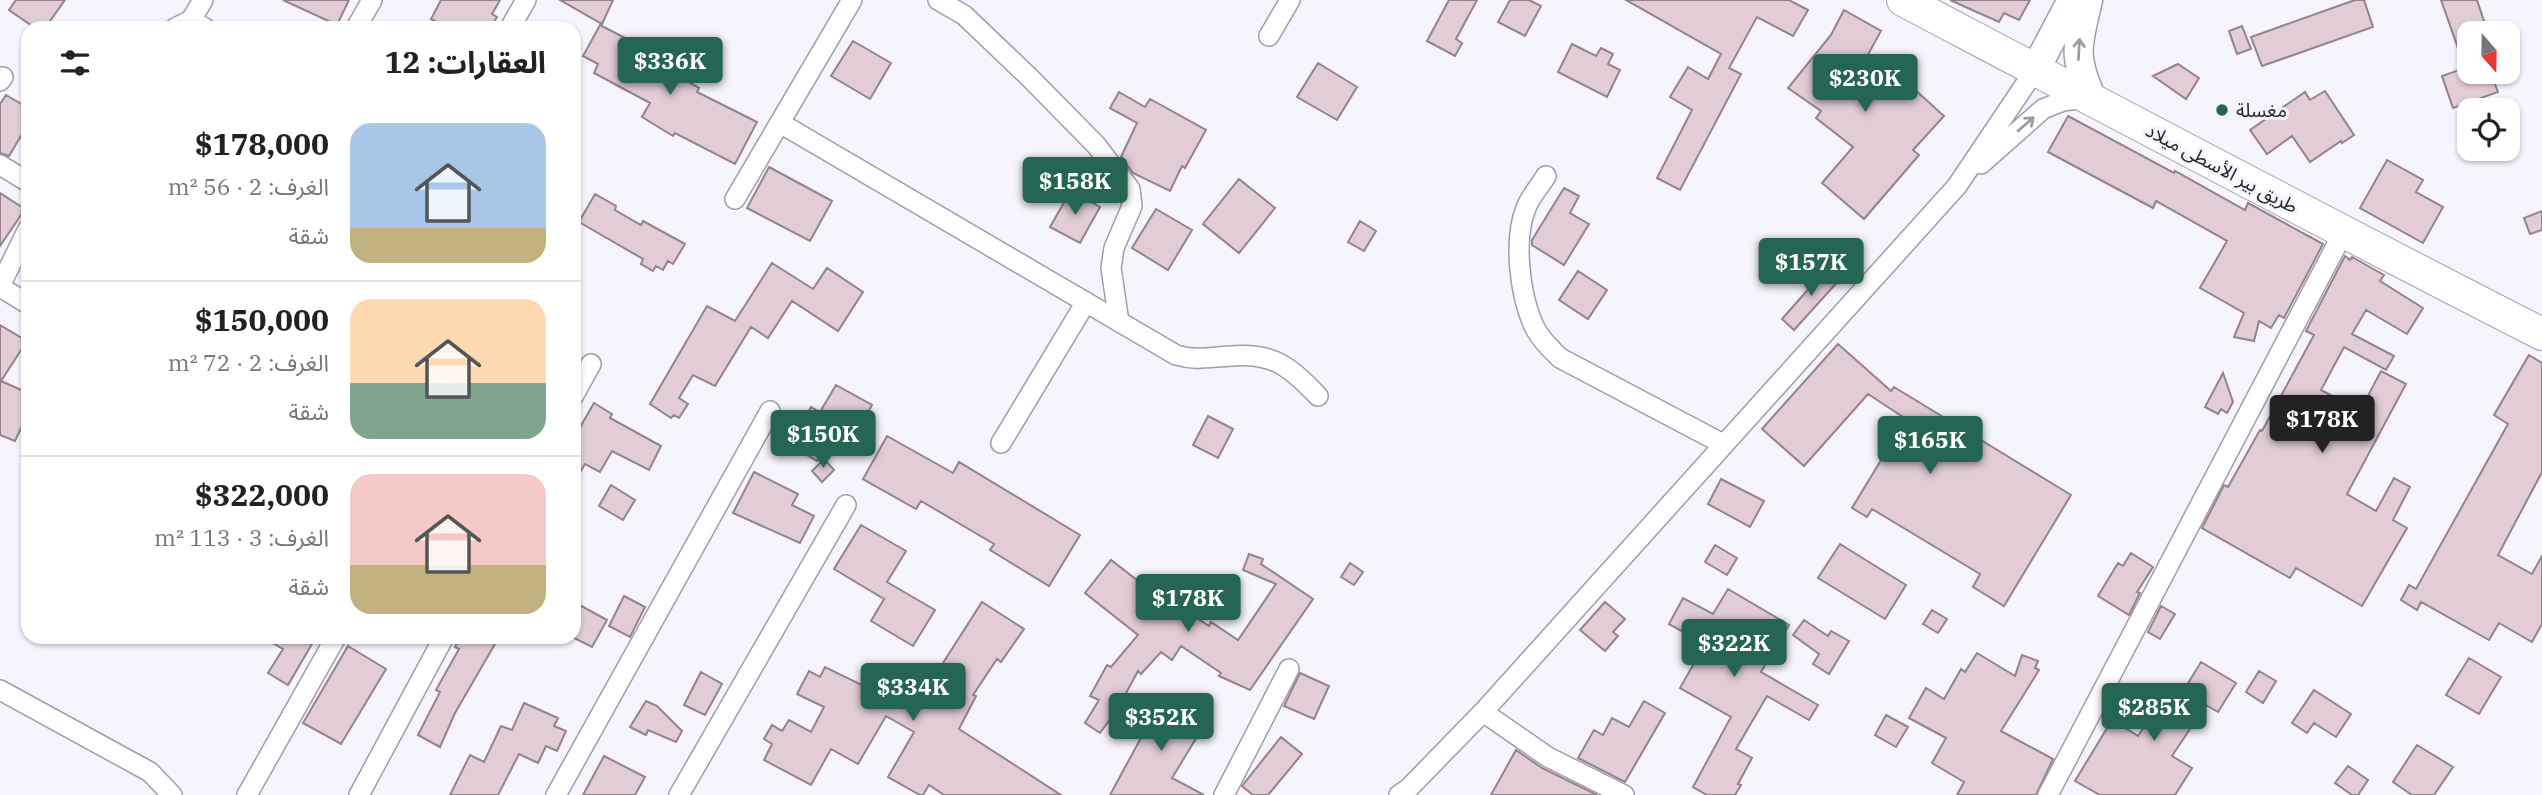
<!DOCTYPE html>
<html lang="ar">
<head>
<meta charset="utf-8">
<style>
  :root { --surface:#fff; --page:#f6f6f6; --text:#222; --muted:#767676; --line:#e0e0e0; --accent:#246554 }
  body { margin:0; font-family:"IBM Plex Serif","Noto Sans Arabic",serif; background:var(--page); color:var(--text); direction:rtl; height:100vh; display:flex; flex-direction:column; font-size:26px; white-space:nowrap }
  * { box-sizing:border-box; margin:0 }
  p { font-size:23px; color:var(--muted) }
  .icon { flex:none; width:38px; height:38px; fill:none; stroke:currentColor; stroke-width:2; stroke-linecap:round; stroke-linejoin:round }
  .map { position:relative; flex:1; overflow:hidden; direction:ltr }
  .details { position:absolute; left:21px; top:21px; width:560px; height:623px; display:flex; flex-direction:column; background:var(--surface); border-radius:21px; box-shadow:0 2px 5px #0004; direction:rtl }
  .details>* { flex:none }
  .needle { width:46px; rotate:160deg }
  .buttons { position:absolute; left:2457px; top:21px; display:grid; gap:14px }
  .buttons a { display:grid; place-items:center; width:63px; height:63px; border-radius:14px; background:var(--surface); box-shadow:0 2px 5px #0004; font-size:35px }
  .price { position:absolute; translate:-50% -60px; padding:0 16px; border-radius:7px; background:var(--accent); color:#fff; font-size:23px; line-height:46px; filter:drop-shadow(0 2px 4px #0008) }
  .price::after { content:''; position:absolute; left:50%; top:42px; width:21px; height:16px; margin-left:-10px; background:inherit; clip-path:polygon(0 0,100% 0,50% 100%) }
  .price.selected { background:#222; color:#fff }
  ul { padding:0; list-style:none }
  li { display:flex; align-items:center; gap:21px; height:175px; padding:0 35px }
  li+li { border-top:2px solid var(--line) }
  li span { display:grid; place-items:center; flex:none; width:196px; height:140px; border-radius:21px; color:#555 }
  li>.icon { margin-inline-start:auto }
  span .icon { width:84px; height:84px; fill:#fffc; stroke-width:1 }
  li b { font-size:30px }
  h2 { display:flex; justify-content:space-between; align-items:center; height:84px; padding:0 35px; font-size:30px }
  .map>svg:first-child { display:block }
</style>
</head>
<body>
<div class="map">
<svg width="2542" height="795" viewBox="0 0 2542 795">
  <rect width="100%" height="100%" fill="#f6f4fc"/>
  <path fill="#e2cdd7" stroke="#95828b" stroke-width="2" d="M16,0H65L45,28H35L9,10Z
    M283,0H349L337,25Z
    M441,0H500L492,14L497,17L490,28H435L439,23L431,19Z
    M560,0H613L602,24Z
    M1449,0H1477L1456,39L1462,43L1455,56L1427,41Z
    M1510,0H1529L1541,6L1525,36L1498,22Z
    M1626,0H1789L1808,10L1793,36L1757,17L1729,68L1741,74L1680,190L1657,178L1692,110L1670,97L1688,67L1708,79L1721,54Z
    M1950,0H2030L2019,20L2004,13L1999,22Z
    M2355,0H2364L2373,27L2262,66L2251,37Z
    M2441,0H2477L2488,33H2469V72H2490L2498,92L2453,108L2442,76L2465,68Z
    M1844,10L1881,31L1865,60L1886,75L1891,68L1944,116L1913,150L1919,155L1864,219L1822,183L1853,147L1816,118L1821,111L1788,88L1831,35Z
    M600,25L656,54L652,61L699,88L697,92L757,122L735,164L675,133L673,136L642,117L650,103L594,73L598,64L583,56Z
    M2242,26L2251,49L2237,54L2229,31Z
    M853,41L891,63L870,99L831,76Z
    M1572,44L1596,56L1601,48L1613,54L1608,64L1620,70L1607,97L1558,72Z
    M1318,63L1357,87L1337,120L1297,97Z
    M2178,64L2199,78L2186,99L2153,76Z
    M2325,91L2354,135L2342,143L2341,141L2310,162L2292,136L2267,154L2250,130L2305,92L2310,100Z
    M1119,92L1145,107L1150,99L1206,130L1185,168L1182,166L1170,191L1133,173L1121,157L1137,123L1110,108Z
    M6,95L28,108V124L9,156L0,153V104Z
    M2068,116L2174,173L2175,171L2245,210L2248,203L2323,244L2284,318L2279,315L2271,328L2259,321L2254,341L2234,337L2244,313L2200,288L2227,241L2156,201L2153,208L2048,152Z
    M2387,160L2423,180L2416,192L2443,207L2423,243L2360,208Z
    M769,167L832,201L810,241L747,208Z
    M1239,179L1275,208L1239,253L1203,224Z
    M1564,188L1579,196L1570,213L1589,224L1564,265L1532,245V240Z
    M1071,190L1100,207L1080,243L1050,227Z
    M0,193L25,209L0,246Z
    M595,194L616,206L615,210L641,225L643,221L685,244L673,264L668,261L663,270L656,266L653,271L641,264L643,259L579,222Z
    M1156,209L1192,230L1168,270L1132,248Z
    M2542,211V230L2530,234L2524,218Z
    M1360,221L1376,231L1364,251L1348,242Z
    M2345,256L2350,260L2352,257L2384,275L2380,281L2423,308L2407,334L2366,310L2352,334L2394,356L2386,370L2344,347L2321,390L2360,411L2381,371L2406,384L2347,494L2376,511L2394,478L2410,487L2393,520L2407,528L2362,606L2296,568L2290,578L2202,528L2224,485L2228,487L2260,430L2262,431L2314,335L2306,331Z
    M772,263L813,289L827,268L863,292L838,331L792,301L768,338L751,327L715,386L693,375L679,398L688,404L679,418L674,415L671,418L650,404L707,306L735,321Z
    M1828,267L1841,278L1794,330L1782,319Z
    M1578,271L1607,290L1588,319L1559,300Z
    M0,325L27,341L1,381L28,393V413L15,441L0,435Z
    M1838,344L1891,391L1894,387L2071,495L2004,606L1973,587L1980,574L1872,509L1867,517L1852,508L1906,419L1868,394L1804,466L1762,429Z
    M2529,355L2542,363V472L2498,555L2532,574L2542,556V624L2532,642L2499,623L2489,640L2421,602L2417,610L2401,600L2409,585L2416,589L2508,424L2494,415Z
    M2223,373L2233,402L2227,413L2221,409L2218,414L2205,407Z
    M836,385L872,405L860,427L844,418L817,461L788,444L811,407L820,412Z
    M594,403L612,414L610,418L661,446L649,470L612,451L600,472L585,464L574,483V438Z
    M1208,416L1233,429L1218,458L1193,445Z
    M887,436L953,473L959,462L1080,535L1049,586L990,550L994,544L921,501L916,509L863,479Z
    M824,459L834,470L822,482L812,471Z
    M754,472L798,494L792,505L814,516L800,543L733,513Z
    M1721,479L1764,501L1750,527L1708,504Z
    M611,485L635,500L623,520L599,506Z
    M861,525L906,551L887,582L935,610L913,646L871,621L884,599L834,569Z
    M1840,544L1906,585L1885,619L1818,578Z
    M1715,545L1737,558L1727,575L1705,562Z
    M2131,553L2153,567L2137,592L2140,593L2129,615L2098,596L2118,563L2123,566Z
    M1249,554L1263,559L1261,564L1313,599L1250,690L1219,676L1221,673L1181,646L1172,660L1161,652L1141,674L1138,671L1117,710L1100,733L1085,723L1099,700L1090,696L1107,665L1111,667L1138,635L1085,593L1111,560L1163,600L1165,597L1209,626L1211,622L1238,640L1276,584L1243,570Z
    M1350,563L1363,572L1354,585L1341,577Z
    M1728,589L1789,625L1761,672L1818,705L1809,720L1767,696L1736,749L1752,758L1738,784L1741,785L1735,795H1707L1693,787L1731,717L1680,688L1705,644L1669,624L1683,598L1713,614Z
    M624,596L645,607L630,637L609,626Z
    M574,602L607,620L592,647L574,638Z
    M982,602L1024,629L1001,662L997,659L973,695L976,696L959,729L1061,795H944L929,785L923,795H920L888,777L914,732L886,716L858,764L831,749L811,785L764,760L772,744L764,739L772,725L782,731L789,720L811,732L824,707L797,694L809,671L820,677L825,667L876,692L881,684L921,707L943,663Z
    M1605,602L1625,619L1613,632L1618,636L1605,651L1580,630Z
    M2161,606L2175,614L2160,639L2148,632Z
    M1932,610L1947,619L1938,633L1923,624Z
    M1804,620L1828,636L1831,631L1849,641L1829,674L1813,664L1819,654L1793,635Z
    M262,637H316L288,685L268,673L283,649Z
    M460,637H499L455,713L440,747L418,735L440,692L436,690L459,649L455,647Z
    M348,646L386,669L341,744L303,723Z
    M1977,653L2015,676L2022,655L2038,661L2035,668L2039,670L2001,731L2053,759L2036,795H1957L1964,782L1932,763L1946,738L1909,718L1926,688L1944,699L1961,669L1965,672Z
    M2469,658L2501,677L2479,714L2446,695Z
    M2201,662L2236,683L2218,712L2206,705L2172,756L2192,768L2175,795H2100L2075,781L2112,720L2138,736L2168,690L2179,698Z
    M2259,671L2276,681L2263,703L2246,692Z
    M701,672L722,684L705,715L684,705Z
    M1300,673L1329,686L1314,719L1284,706Z
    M2314,690L2351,714L2336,737L2314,723L2307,733L2292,723Z
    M1163,696L1206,722L1172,778L1204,795H1110L1142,736L1140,735Z
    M646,701L657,706L682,731L676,742L648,730L646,735L630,727Z
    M1644,701L1665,713L1625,782L1578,758L1594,730L1603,735L1612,718L1629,727Z
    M524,703L558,718L554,726L566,731L557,751L546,746L538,763L519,754L498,795H450L470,755L484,762L501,726L512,730Z
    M1886,715L1908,727L1896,747L1875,735Z
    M1281,737L1302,754L1268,795H1253L1242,786Z
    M2417,745L2453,767L2434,795H2412L2393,782Z
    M1516,750L1542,768L1597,795H1491Z
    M604,756L645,777L635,795H583Z
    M2348,766L2368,780L2358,795H2352L2335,783Z"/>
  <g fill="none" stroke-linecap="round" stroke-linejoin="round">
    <defs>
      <path id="street" d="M203,0L191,20L205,28
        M938,0L964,15L1029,77L1096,145L1130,189L1132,206L1114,248L1111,268L1119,322
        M175,28L191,20
        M356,28L372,0
        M510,28L526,0
        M1269,36L1290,0
        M0,81L3,77
        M780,123L1176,355C1196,361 1210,357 1231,356C1273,352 1290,367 1318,396
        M1981,164L2043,109L2063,101L2086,98
        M0,165L28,182
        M1546,176C1540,186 1530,197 1526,208C1513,240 1520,294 1533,324C1539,338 1550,348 1560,358L1723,444
        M735,199L852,0
        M0,286L28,229
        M0,287L28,304
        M574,395L591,364
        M1001,443L1086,302
        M0,690L150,772L172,795
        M1483,712L1548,757L1624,795
        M247,795L336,637
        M359,795L444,637
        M556,795L770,411
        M679,795L846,505
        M1224,795L1289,669
        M1399,795L1408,789L1483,712L1957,186L2035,70
        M2048,795L2343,233"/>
      <path id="secondary" d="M2088,0C2078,44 2072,54 2091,97
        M2035,70L2072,0"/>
      <path id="primary" d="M1903,0C2115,112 2328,225 2542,334"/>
    </defs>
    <use href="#street" stroke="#a19cae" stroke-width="22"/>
    <use href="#secondary" stroke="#a19cae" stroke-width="31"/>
    <use href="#primary" stroke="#a19cae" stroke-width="34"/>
    <use href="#street" stroke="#fff" stroke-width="19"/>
    <use href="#secondary" stroke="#fff" stroke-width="28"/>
    <use href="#primary" stroke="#fff" stroke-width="32"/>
  </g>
  <defs><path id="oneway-shaft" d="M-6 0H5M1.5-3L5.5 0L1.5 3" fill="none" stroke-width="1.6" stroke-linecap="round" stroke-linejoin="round" transform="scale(1.75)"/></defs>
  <g stroke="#9d9da0">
    <use href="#oneway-shaft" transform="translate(2079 49) rotate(-87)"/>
    <use href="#oneway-shaft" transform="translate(2026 124) rotate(-41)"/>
  </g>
  <circle fill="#246554" stroke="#f6f4fc" stroke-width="2.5" cx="2222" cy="110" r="7"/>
  <g text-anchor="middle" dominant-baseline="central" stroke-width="6" stroke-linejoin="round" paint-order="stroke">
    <g font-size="19" fill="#26252c" stroke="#f6f4fc" text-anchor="start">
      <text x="2236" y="110">مغسلة</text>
    </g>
    <g font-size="19" fill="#26252c" stroke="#f6f4fc">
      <text transform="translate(2222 168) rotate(28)">طريق بير الأسطى ميلاد</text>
    </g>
  </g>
</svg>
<div class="buttons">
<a><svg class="needle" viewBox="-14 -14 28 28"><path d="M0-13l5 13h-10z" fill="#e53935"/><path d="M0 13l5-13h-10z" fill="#767676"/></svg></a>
<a><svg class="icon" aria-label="locate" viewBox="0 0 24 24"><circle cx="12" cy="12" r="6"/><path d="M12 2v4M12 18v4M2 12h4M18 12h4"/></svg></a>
</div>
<b class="price" style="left:670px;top:97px">$336K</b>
<b class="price" style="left:1865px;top:114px">$230K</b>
<b class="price" style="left:1075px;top:217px">$158K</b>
<b class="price" style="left:1811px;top:298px">$157K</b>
<b class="price selected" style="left:2322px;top:455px">$178K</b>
<b class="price" style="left:823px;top:470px">$150K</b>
<b class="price" style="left:1930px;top:476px">$165K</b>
<b class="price" style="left:1188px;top:634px">$178K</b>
<b class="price" style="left:1734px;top:679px">$322K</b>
<b class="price" style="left:913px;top:723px">$334K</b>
<b class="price" style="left:2154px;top:743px">$285K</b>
<b class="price" style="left:1161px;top:753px">$352K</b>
<section class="details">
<h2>العقارات: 12<svg class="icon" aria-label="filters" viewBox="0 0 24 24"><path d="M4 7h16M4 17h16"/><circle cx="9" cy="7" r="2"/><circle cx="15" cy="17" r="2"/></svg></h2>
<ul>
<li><span style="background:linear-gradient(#a9c7e8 75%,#c2b280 0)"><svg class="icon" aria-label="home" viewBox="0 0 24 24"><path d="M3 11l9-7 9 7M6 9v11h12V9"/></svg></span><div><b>$178,000</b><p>الغرف: 2 · 56 m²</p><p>شقة</p></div></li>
<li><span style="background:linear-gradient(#ffd9b3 60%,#7fa58c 0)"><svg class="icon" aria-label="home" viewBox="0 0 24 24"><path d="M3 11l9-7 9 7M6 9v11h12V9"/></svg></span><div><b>$150,000</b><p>الغرف: 2 · 72 m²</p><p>شقة</p></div></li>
<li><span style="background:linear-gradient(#f6c9c9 65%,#c2b280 0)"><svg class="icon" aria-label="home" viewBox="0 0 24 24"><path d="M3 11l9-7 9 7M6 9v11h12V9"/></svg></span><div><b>$322,000</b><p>الغرف: 3 · 113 m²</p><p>شقة</p></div></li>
</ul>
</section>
</div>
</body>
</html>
